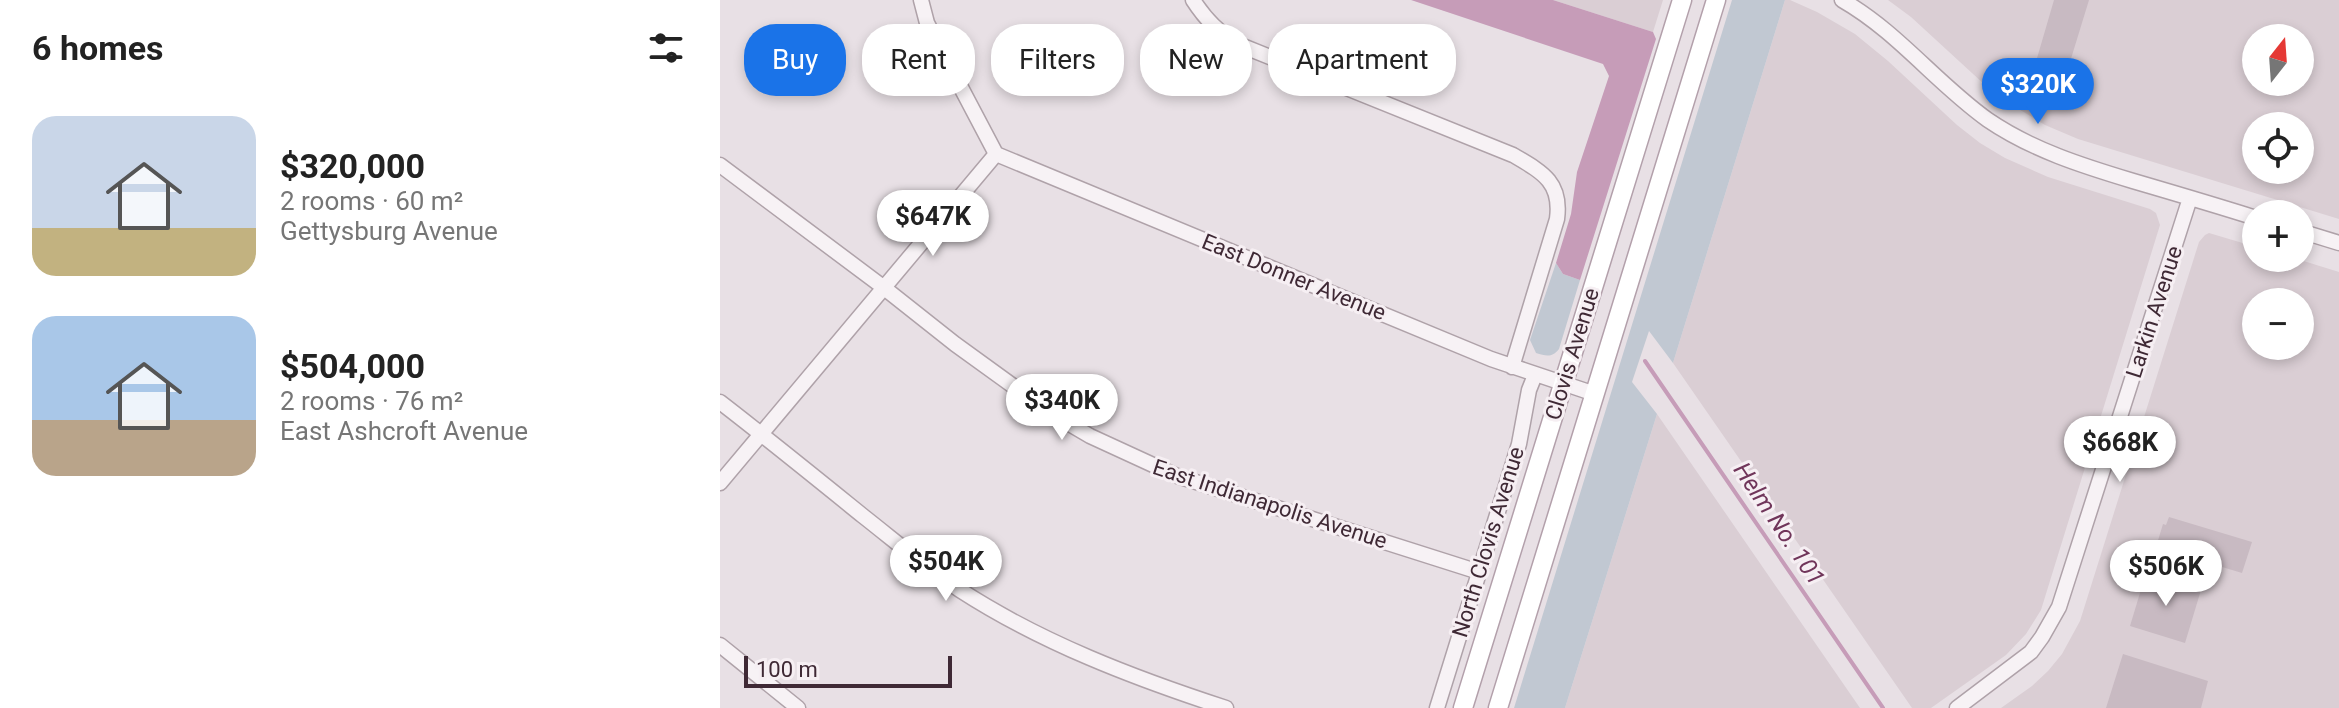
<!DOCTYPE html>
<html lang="en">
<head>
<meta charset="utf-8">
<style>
  :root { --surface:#fff; --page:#f6f6f6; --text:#222; --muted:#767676; --accent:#1a73e8 }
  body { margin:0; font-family:Roboto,sans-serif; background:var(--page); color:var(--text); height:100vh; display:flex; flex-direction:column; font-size:30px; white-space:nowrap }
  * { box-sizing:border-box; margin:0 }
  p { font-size:26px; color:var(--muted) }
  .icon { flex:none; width:44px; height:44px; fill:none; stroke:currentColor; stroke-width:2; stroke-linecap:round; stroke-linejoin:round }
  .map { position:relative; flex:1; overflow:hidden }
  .panel { display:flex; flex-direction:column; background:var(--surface); width:720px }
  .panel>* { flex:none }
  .guide { position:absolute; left:24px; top:24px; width:760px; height:72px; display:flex; gap:16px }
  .needle { width:52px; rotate:17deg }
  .buttons { position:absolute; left:1522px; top:24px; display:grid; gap:16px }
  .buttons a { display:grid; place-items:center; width:72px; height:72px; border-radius:50%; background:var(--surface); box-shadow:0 4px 12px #0003; font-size:40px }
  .scale { position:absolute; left:24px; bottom:20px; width:208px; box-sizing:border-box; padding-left:8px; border:4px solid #3f2935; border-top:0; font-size:22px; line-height:28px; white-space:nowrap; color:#3f2935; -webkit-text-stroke:6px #f6eff3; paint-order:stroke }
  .price { position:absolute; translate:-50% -68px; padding:0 18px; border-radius:28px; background:#fff; color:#222; font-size:26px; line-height:52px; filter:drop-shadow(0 2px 4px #0008) }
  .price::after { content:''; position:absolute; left:50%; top:48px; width:24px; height:18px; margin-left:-12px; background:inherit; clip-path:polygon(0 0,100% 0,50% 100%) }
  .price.active { background:var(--accent); color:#fff }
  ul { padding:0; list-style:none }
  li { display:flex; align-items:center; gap:24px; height:200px; padding:0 32px }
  li span { display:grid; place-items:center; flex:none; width:224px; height:160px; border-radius:24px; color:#555 }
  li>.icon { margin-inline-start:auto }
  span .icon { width:96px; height:96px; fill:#fffc; stroke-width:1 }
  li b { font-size:34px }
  h2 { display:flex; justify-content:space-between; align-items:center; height:96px; padding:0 32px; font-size:34px }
  .chip { padding:0 28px; border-radius:32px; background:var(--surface); box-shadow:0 4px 12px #0003; font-size:28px; line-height:72px }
  .chip.active { background:var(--accent); color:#fff }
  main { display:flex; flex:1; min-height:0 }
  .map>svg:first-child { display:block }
</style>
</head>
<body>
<main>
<section class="panel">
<h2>6 homes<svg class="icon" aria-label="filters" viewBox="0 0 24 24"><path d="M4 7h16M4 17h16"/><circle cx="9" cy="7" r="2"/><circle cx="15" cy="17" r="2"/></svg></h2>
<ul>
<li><span style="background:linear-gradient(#c9d6e8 70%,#c2b280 0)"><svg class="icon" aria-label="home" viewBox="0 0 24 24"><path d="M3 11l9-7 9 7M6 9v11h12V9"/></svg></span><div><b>$320,000</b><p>2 rooms · 60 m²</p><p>Gettysburg Avenue</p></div></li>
<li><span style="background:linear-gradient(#a9c7e8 65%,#b9a48a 0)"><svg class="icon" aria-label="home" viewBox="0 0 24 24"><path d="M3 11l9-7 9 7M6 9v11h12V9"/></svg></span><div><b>$504,000</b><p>2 rooms · 76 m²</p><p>East Ashcroft Avenue</p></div></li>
</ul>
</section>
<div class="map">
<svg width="1619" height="708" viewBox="0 0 1619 708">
  <rect width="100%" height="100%" fill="#e8e0e5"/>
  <path fill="#daced4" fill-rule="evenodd" d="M833,0H943L933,32Z
    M1065,0H1070L1097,12L1135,34L1168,61L1237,125L1260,143L1285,158L1328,177L1430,209L1436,213L1440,225L1321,610L1306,634L1286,655L1211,708H1192L953,363Z
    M1168,0H1619V219L1358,139L1325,125L1277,96L1191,17ZM1536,38H1580V82H1536ZM1536,126H1580V170H1536Z
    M1489,233L1536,247V258H1574L1619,272V708H1281L1312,686L1328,671L1342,654L1360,621L1479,242L1485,235ZM1536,302H1580V346H1536Z
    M937,414L1140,708H845Z"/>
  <path fill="#c1c8d2" d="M1012,0H1065L953,363L929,331L912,382L937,414L845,708H794Z
    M836,263L843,274L860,280L839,349C832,358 826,356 816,353L810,340Z"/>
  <path fill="#c69cb8" d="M691,0H833L933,32L936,39L860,280L843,274L836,263L851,214L857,172L889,76L883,64Z"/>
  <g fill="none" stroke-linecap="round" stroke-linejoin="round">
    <path stroke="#c69cb8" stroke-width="4" d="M925,361L1163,708"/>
  </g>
  <path fill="#c8bac2" d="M1334,0H1369L1346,75L1315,65Z
    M1449,517L1532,542L1522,573L1436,547L1443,524L1446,525Z
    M1426,573L1481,590L1465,643L1410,626Z
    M1403,654L1488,681L1481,708H1386Z"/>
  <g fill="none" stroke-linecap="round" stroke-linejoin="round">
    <defs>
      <path id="minor" d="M473,0C486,20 499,33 520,45L793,155C822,172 842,182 837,219L792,367
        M1122,0C1178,32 1216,83 1268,120C1312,150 1363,166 1413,181C1454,193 1495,205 1536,218
        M276,154L771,359L875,394
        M0,165L163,287L235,344L329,412L370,436L457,476L759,572
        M1580,231L1619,243
        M0,402C48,439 96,478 143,516C175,541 206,568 240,590C322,643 414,678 506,708
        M0,483L276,154L207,23L201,0
        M0,645L78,708
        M717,708L799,444L809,390L815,375
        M1237,708L1311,652L1322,637L1339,607L1470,198"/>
      <path id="major" d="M743,708L962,0
        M778,708L996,0"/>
    </defs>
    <use href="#minor" stroke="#afa2a9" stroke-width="17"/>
    <use href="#major" stroke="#b3a0ab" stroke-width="21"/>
    <use href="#minor" stroke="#f7f2f5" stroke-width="14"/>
    <use href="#major" stroke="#fff" stroke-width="18"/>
  </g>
  <g text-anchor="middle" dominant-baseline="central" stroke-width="6" stroke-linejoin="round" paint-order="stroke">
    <g font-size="22" fill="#3f2935" stroke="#f6eff3">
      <text transform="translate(574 277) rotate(22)">East Donner Avenue</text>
      <text transform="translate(1434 312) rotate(-72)">Larkin Avenue</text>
      <text transform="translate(852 354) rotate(-73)">Clovis Avenue</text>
      <text transform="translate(550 504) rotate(18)">East Indianapolis Avenue</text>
      <text transform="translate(768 542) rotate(-73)">North Clovis Avenue</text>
    </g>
    <g font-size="24" font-style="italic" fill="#70355a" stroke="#f6eff3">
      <text transform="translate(1059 524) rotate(56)">Helm No. 101</text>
    </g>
  </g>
</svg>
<div class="buttons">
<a><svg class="needle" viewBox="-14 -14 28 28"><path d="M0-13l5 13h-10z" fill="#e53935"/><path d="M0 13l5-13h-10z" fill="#767676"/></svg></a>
<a><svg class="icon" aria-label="locate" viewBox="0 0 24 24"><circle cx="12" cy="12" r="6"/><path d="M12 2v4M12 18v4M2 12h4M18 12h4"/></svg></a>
<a>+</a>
<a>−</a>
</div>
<div class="scale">100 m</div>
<b class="price active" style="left:1318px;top:126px">$320K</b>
<b class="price" style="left:213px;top:258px">$647K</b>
<b class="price" style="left:342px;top:442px">$340K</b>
<b class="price" style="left:1400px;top:484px">$668K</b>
<b class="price" style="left:226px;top:603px">$504K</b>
<b class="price" style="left:1446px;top:608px">$506K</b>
<div class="guide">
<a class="chip active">Buy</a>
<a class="chip">Rent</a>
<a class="chip">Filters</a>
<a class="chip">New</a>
<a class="chip">Apartment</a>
</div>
</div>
</main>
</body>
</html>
